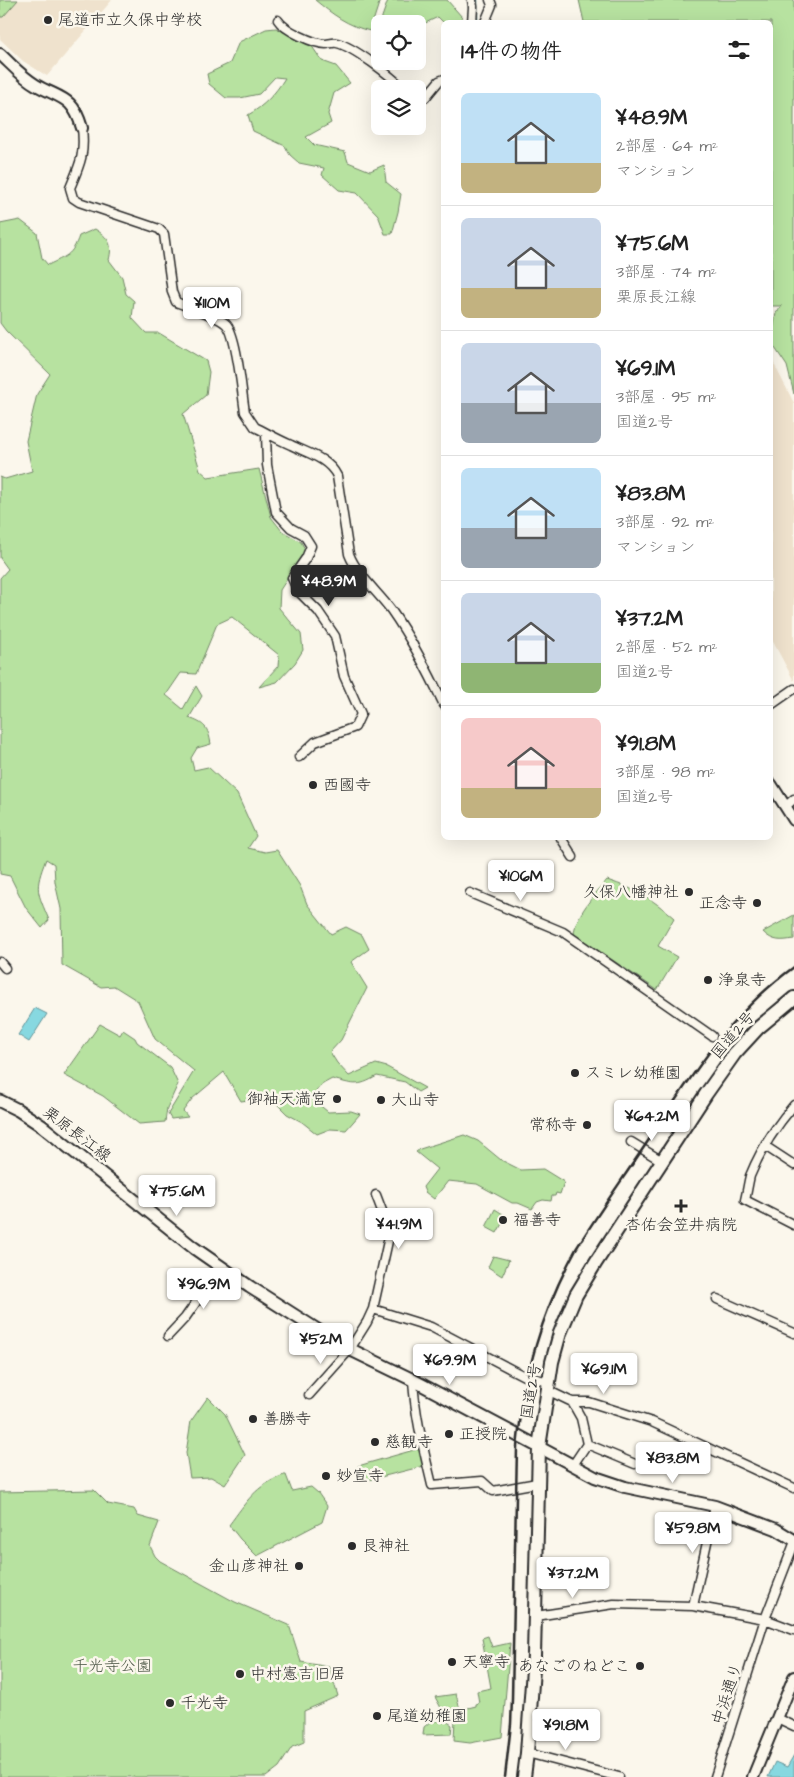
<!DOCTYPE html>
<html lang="ja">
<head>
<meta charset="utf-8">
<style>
  :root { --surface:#fff; --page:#f2f2f2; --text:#222; --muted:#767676; --line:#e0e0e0; --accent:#2b2b2b }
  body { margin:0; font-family:"Architects Daughter","Klee One",sans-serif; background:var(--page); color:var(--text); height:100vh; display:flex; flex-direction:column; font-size:19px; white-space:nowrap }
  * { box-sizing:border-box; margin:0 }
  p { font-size:16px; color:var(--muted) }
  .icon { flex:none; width:28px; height:28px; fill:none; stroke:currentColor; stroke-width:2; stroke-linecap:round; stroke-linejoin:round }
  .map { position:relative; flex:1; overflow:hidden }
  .drawer { position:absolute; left:441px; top:20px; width:332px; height:820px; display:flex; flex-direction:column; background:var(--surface); border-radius:8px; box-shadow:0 5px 20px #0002 }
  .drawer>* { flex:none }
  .fabs { position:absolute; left:371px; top:15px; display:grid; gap:10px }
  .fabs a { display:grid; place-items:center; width:55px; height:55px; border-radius:8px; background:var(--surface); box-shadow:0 5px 20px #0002; font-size:25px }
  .price { position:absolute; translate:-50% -42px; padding:0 11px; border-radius:5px; background:#fff; color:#222; font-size:16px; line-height:32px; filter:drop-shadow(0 1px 2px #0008) }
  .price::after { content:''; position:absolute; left:50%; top:30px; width:15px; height:11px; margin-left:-8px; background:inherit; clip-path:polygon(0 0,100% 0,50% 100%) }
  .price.on { background:var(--accent); color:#fff }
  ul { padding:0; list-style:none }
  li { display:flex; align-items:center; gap:15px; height:125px; padding:0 20px }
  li+li { border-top:1px solid var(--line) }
  li span { display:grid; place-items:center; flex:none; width:140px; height:100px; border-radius:8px; color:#555 }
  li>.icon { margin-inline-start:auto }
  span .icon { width:60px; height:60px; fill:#fffc; stroke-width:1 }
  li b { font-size:21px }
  h2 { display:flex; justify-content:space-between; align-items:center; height:60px; padding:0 20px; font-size:21px }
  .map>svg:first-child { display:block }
</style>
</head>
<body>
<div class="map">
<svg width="794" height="1777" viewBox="0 0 794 1777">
  <rect width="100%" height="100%" fill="#fbf7ec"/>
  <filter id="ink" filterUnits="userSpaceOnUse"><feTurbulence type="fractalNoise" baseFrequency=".02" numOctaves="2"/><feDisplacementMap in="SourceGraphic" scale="10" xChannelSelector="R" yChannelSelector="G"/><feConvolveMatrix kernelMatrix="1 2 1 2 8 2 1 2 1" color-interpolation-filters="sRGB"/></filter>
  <g filter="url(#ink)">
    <path fill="#efe2cd" d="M0,0H112L47,76L23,61L0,39Z
      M771,358L794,403V681L771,638V479L773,478L771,474Z"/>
    <path fill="#b7e2a0" stroke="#718666" d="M0,0H18L3,17H0Z
      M315,0H380L370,31C348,26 332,14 315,0Z
      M388,0H447L462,17L463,22L444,23L438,17L419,26L418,24C413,24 410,21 405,21C395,20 396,28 381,20Z
      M579,0H794V394L787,366L771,342L776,313L782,306H771V22H584Z
      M276,28L311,45L322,61L336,66L350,83L334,93L328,114L331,123L306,137L314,145L345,152L348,162L370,171L384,165L386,182L401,194L398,212L392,234H385L378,215L357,193L339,190L322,175L324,168L299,163L290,155L285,146L253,131L248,115C264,106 275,94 285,78L275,77L259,94L240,98H226L209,84L207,74L230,63L239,42L266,29Z
      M20,220L37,233L42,258L48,265C66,256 72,256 79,236L95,229C109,238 113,244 109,260L122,277L126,294L134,301L132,318L146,333H159L206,361L209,372L206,395L183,414L200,470L208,477L259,469L271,517L282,531L301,542L307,553L296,565L280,590L279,608L301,634L303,650L295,663L277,682L259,687L278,666L279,655L232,617L217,624L196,674L181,673L166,695L183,709L196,686L202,696L189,718C205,724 208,727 211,744L197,748L191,758L194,770L208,767L237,794L256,836L248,848L265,852L277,850L300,886L307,904L331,934L346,927L362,935L369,949L351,962L367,988L341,1040L330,1052L337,1063L349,1076L376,1064L387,1067L425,1088L418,1092L405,1082L377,1076C357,1088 353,1084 332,1079C321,1085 313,1088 316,1102L328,1112L351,1111L360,1114L346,1130L330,1129L317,1134L302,1122L287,1114L270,1097L241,1101L224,1072L192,1099L183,1111L188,1117L171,1119L168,1114L194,1071L155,1039L138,1001L114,986L101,987L62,965L61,909L55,882L54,864L46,859C34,890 37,891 49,920L42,928L26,908L10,876L0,874V578L8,569L0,558V477L5,479L32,471L26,441L37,394L50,374L6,331L0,323V224Z
      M607,880C637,890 650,897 674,918L658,946L677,957L657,990L574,934C575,916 595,894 607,880Z
      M794,915V939C781,941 773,942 763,932Z
      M100,1024L120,1035L123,1030L135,1038L137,1042L170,1067L178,1084L167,1108L165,1122L139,1124L103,1096L64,1075Z
      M464,1135L478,1141L501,1160L521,1170L543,1169L564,1182L560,1194L556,1193L555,1196H552L551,1201L543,1200L537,1202L532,1209L518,1203H512L477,1184L448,1181L434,1199L425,1192L423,1187L437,1169L416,1152L420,1149Z
      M495,1209L506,1216L497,1233L486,1227Z
      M493,1256L509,1260L502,1276L488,1267Z
      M208,1397L225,1414L245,1455L225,1485L211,1477L190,1478L186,1453L191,1421Z
      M421,1448L424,1466L365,1481L358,1466Z
      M284,1475H286L292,1491L311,1487L318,1493L327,1506L322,1522L257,1556L240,1539L229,1525C247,1501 255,1486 284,1475Z
      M94,1490L108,1504L134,1509L138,1516L159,1522L150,1546L155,1556L160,1561L235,1602L289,1625L301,1662L329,1667L338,1696L304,1711V1742L292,1747L279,1767L266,1777H0V1492Z
      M488,1636L492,1647L510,1643L502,1737L470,1743L454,1741L455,1718L445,1715L435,1697L456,1694L460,1710L476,1706V1704L479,1703L477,1691L491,1688L482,1638Z
      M431,1721H446L452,1725L451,1734L423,1735L424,1727Z"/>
    <path fill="#87d8e0" stroke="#629398" d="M35,1008L47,1014L29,1042L18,1035Z
      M794,1755V1777H768L775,1762L787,1767Z"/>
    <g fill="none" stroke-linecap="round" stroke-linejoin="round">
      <path stroke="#629398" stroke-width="2.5" d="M477,0V22"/>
      <path stroke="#d1cec5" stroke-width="8" stroke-dasharray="8 4" stroke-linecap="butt" d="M712,1036L728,1048"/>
      <defs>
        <path id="minor" d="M472,0L473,7L472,22
          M278,20C284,30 314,44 326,44C329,44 333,42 337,43C354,47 391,76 404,89
          M485,22L492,5L490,0
          M418,99L425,98L439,81L444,79
          M82,128C85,155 80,164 70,188L73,198L79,202L159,229L164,234L172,292L176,302C190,308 215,314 226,324C237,334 242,395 245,412L255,427C267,433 279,440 291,445C307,453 328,458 337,476L349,554C357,575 378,592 391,610C412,640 428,671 444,705
          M266,433L267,465L276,512L291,528L304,535L311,546L306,558L292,578L298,591L318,611L335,636L344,676L361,714L355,727L315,742L299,757
          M771,705L794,689
          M786,806L794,799
          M561,838L573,857
          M470,893L563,932L712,1036
          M0,962L5,968
          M794,1105C776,1126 760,1151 750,1176C748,1184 747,1192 745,1200L794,1225
          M631,1142L662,1161
          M765,1146L794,1165
          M717,1299L794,1333
          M373,1309L431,1327L524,1376L549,1382
          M168,1336L185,1318L220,1268
          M413,1380C415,1416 424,1451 432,1485L482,1481L493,1491L537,1483
          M547,1390L572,1402H589L652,1422L794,1488
          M309,1395L350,1349L367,1322L373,1309L390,1232L376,1195
          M572,1402L581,1418L587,1444L635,1464
          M573,1465L587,1444
          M693,1606L715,1506
          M536,1616L614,1604L693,1606L765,1619L794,1630
          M777,1718L794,1726
          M527,1753L619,1777
          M715,1777L765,1619L794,1544"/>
        <path id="tertiary" d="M0,54C12,65 22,77 36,85C61,99 73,96 82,128
          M771,784L794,820
          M539,1447L595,1477L625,1487L715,1506L776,1529L794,1540
          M753,1777L794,1677"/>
        <path id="secondary" d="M0,1101L18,1110L42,1126L194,1248L250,1287L341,1345L413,1380L539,1447"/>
        <path id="trunk" d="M524,1777L527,1753L534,1655L539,1447L552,1362L560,1333L576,1295L596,1262L706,1094L735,1053L758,1028L794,998"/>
      </defs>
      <use href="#minor" stroke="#2b2b2b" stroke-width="11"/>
      <use href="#tertiary" stroke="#2b2b2b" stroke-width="14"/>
      <use href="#secondary" stroke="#2b2b2b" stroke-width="15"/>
      <use href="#trunk" stroke="#2b2b2b" stroke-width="16"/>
      <use href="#minor" stroke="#fbf7ec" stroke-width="8"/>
      <use href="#tertiary" stroke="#fbf7ec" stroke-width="10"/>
      <use href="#secondary" stroke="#fbf7ec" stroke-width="11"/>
      <use href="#trunk" stroke="#fbf7ec" stroke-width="12"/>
      <path stroke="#2b2b2b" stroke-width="2.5" d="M505,1777L511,1724L512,1699L517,1447C525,1373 540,1315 576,1249C600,1210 627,1173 652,1135C694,1072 732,1012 794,967"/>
    </g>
  </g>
  <g fill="#2b2b2b" stroke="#fbf7ec" stroke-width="2">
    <circle cx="48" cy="20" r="5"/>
    <circle cx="313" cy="785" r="5"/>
    <circle cx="689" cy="892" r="5"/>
    <circle cx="757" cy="903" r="5"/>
    <circle cx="708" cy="980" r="5"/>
    <circle cx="575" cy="1073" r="5"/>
    <circle cx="337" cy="1099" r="5"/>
    <circle cx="381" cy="1100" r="5"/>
    <circle cx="587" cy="1125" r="5"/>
    <path d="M678.5 1198.5h5v5h5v5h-5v5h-5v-5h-5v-5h5z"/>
    <circle cx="503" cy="1220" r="5"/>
    <circle cx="253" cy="1419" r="5"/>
    <circle cx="449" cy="1434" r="5"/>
    <circle cx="375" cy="1442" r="5"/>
    <circle cx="326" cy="1476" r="5"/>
    <circle cx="352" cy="1546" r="5"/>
    <circle cx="299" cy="1566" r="5"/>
    <circle cx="452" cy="1662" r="5"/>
    <circle cx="640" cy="1666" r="5"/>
    <circle cx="240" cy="1674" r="5"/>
    <circle cx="170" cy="1703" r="5"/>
    <circle cx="377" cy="1716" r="5"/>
  </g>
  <g text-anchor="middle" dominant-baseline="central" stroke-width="5" stroke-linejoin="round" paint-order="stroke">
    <g font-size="16" fill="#2b2b2b" stroke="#fbf7ec" text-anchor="start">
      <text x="58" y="20">尾道市立久保中学校</text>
      <text x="323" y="785">西國寺</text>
      <text x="679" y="892" text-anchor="end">久保八幡神社</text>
      <text x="747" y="903" text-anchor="end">正念寺</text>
      <text x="718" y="980">浄泉寺</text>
      <text x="585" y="1073">スミレ幼稚園</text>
      <text x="327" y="1099" text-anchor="end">御袖天満宮</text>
      <text x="391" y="1100">大山寺</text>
      <text x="577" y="1125" text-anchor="end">常称寺</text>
      <text x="513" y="1220">福善寺</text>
      <text x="681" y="1225" text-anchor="middle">杏佑会笠井病院</text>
      <text x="263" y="1419">善勝寺</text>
      <text x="459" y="1434">正授院</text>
      <text x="385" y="1442">慈観寺</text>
      <text x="336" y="1476">妙宣寺</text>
      <text x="362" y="1546">艮神社</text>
      <text x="289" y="1566" text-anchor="end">金山彦神社</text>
      <text x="462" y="1662">天寧寺</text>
      <text x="630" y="1666" text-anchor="end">あなごのねどこ</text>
      <text x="250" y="1674">中村憲吉旧居</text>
      <text x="180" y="1703">千光寺</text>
      <text x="387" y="1716">尾道幼稚園</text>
    </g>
    <g font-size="16" fill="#2b2b2b" stroke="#fbf7ec">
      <text transform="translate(733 1035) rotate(-49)">国道2号</text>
      <text transform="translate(77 1134) rotate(37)">栗原長江線</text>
      <text transform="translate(531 1391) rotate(-81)">国道2号</text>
      <text transform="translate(727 1694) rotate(-72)">中浜通り</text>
    </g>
    <g font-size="16" fill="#4e5948" stroke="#fbf7ec">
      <text x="112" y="1666">千光寺公園</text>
    </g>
  </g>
</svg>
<div class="fabs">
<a><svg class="icon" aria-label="locate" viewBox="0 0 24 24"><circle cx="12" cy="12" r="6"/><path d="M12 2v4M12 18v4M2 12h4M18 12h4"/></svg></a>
<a><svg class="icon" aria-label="layers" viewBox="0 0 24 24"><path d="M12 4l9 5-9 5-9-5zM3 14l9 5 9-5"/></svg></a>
</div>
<b class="price" style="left:212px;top:329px">¥110M</b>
<b class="price on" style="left:329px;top:607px">¥48.9M</b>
<b class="price" style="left:521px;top:902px">¥106M</b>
<b class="price" style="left:652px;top:1142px">¥64.2M</b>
<b class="price" style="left:177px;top:1217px">¥75.6M</b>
<b class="price" style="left:399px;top:1250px">¥41.9M</b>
<b class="price" style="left:204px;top:1310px">¥96.9M</b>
<b class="price" style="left:321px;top:1365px">¥52M</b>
<b class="price" style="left:450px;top:1386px">¥69.9M</b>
<b class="price" style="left:604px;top:1395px">¥69.1M</b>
<b class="price" style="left:673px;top:1484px">¥83.8M</b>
<b class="price" style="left:693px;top:1554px">¥59.8M</b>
<b class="price" style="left:573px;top:1599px">¥37.2M</b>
<b class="price" style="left:566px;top:1751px">¥91.8M</b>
<section class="drawer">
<h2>14件の物件<svg class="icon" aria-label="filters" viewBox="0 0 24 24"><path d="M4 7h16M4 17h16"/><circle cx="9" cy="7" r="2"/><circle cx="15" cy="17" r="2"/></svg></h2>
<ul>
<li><span style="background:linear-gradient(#bfe0f5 70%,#c2b280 0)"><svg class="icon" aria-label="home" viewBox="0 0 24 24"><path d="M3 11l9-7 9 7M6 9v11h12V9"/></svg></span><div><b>¥48.9M</b><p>2部屋 · 64 m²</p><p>マンション</p></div></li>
<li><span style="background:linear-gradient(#c9d6e8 70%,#c2b280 0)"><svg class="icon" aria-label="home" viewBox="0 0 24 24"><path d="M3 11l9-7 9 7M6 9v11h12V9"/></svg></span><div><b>¥75.6M</b><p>3部屋 · 74 m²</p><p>栗原長江線</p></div></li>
<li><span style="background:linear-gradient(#c9d6e8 60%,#9aa5b1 0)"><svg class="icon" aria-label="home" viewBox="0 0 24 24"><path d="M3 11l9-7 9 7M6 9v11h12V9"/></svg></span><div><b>¥69.1M</b><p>3部屋 · 95 m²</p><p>国道2号</p></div></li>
<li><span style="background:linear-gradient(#bfe0f5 60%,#9aa5b1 0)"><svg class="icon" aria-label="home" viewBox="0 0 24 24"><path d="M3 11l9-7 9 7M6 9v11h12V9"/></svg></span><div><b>¥83.8M</b><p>3部屋 · 92 m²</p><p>マンション</p></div></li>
<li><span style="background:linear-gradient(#c9d6e8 70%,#8fb573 0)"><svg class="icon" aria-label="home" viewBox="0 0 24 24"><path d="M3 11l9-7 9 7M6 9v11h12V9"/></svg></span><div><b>¥37.2M</b><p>2部屋 · 52 m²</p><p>国道2号</p></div></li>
<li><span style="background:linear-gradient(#f6c9c9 70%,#c2b280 0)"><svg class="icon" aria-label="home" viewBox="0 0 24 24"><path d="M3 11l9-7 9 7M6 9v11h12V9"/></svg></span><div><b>¥91.8M</b><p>3部屋 · 98 m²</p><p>国道2号</p></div></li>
</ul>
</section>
</div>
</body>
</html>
